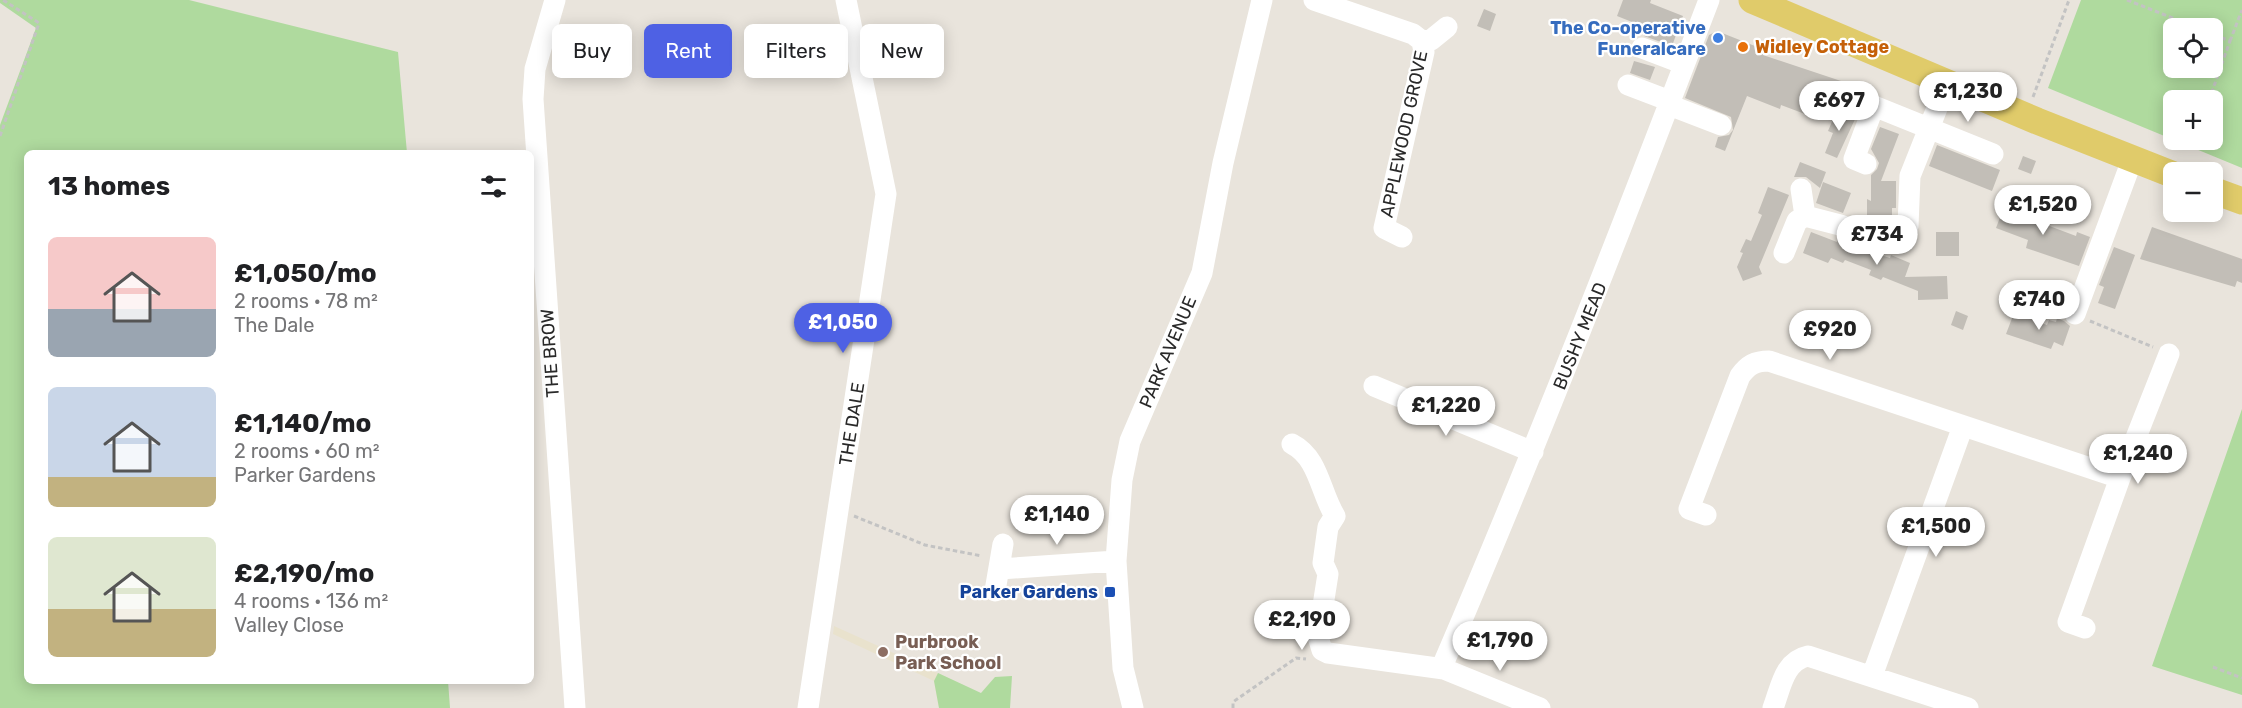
<!DOCTYPE html>
<html lang="en">
<head>
<meta charset="utf-8">
<style>
  :root { --surface:#fff; --page:#f6f6f6; --text:#202124; --muted:#757577; --accent:#4e61e4 }
  body { margin:0; font-family:Rubik,sans-serif; background:var(--page); color:var(--text); height:100vh; display:flex; flex-direction:column; font-size:22px; white-space:nowrap }
  * { box-sizing:border-box; margin:0 }
  p { font-size:20px; color:var(--muted) }
  .icon { flex:none; width:33px; height:33px; fill:none; stroke:currentColor; stroke-width:2; stroke-linecap:round; stroke-linejoin:round }
  .map { position:relative; flex:1; overflow:hidden }
  .panel { position:absolute; left:24px; top:150px; width:510px; height:534px; display:flex; flex-direction:column; background:var(--surface); border-radius:9px; box-shadow:0 3px 15px #0003 }
  .panel>* { flex:none }
  .guide { position:absolute; left:552px; top:24px; width:570px; height:54px; display:flex; gap:12px }
  .controls { position:absolute; left:2163px; top:18px; display:grid; gap:12px }
  .controls a { display:grid; place-items:center; width:60px; height:60px; border-radius:9px; background:var(--surface); box-shadow:0 3px 15px #0003; font-size:30px }
  .price { position:absolute; translate:-50% -51px; padding:0 14px; border-radius:21px; background:#fff; color:#222; font-size:20px; line-height:39px; filter:drop-shadow(0 2px 3px #0008) }
  .price::after { content:''; position:absolute; left:50%; top:36px; width:18px; height:14px; margin-left:-9px; background:inherit; clip-path:polygon(0 0,100% 0,50% 100%) }
  .price.active { background:var(--accent); color:#fff }
  ul { padding:0; list-style:none }
  li { display:flex; align-items:center; gap:18px; height:150px; padding:0 24px }
  li span { display:grid; place-items:center; flex:none; width:168px; height:120px; border-radius:9px; color:#555 }
  li>.icon { margin-inline-start:auto }
  span .icon { width:72px; height:72px; fill:#fffc; stroke-width:1 }
  li b { font-size:26px }
  h2 { display:flex; justify-content:space-between; align-items:center; height:72px; padding:0 24px; font-size:26px }
  .tag { padding:0 21px; border-radius:9px; background:var(--surface); box-shadow:0 3px 15px #0003; font-size:21px; line-height:54px }
  .tag.active { background:var(--accent); color:#fff }
  .map>svg:first-child { display:block }
</style>
</head>
<body>
<div class="map">
<svg width="2242" height="708" viewBox="0 0 2242 708">
  <rect width="100%" height="100%" fill="#e9e4dc"/>
  <path fill="#e9e2cd" d="M834,626L938,673L1010,708H939L934,681L833,634Z"/>
  <path fill="#afda9e" fill-rule="evenodd" d="M0,0H189L398,52L407,153H27V681H448L450,708H0V125L36,28L0,3Z
    M2081,0H2242V168L2048,88ZM2212,28V68H2174V28ZM2212,100V140H2174V100Z
    M2242,409V695L2152,666Z
    M938,673L981,693L995,677L1012,676L1010,708H939L934,681Z"/>
  <path fill="#c2beb7" d="M1623,0H1651L1650,3L1683,16L1672,46L1644,36L1647,28L1617,16Z
    M1484,9L1496,14L1490,31L1477,26Z
    M1717,31L1765,50L1763,55L1841,81L1827,116L1807,109L1805,114L1781,105L1780,109L1747,96L1725,151L1715,147L1718,137L1729,135L1733,130L1731,117L1685,98L1709,35Z
    M1634,61L1655,67L1650,80L1630,73Z
    M1837,110L1856,117L1837,158L1825,153L1833,133L1828,131Z
    M1880,127L1899,134L1881,181H1896V208H1892V222L1867,221V199L1871,201V175L1877,169L1879,163L1871,149Z
    M1937,145L2000,170L1992,191L1929,166Z
    M2023,156L2036,161L2031,174L2018,169Z
    M1800,162L1826,172L1820,188L1806,177H1794Z
    M1823,182L1851,193L1843,213L1816,203Z
    M1768,187L1789,195L1759,267L1762,274L1743,281L1737,267L1743,253L1740,252L1746,239L1751,241L1762,215L1758,213Z
    M2005,204L2046,220L2044,224L2076,236L2077,232L2090,237L2079,266L2026,248L2028,240L1996,228Z
    M2152,227L2242,259V283L2237,281L2235,287L2140,259Z
    M1811,232L1837,242L1839,238L1877,254L1890,258L1891,255L1910,263L1905,277L1947,276L1948,299L1918,300V291L1883,277L1881,280L1869,275L1871,270L1845,260L1843,263L1831,258L1828,263L1803,253Z
    M1936,232H1959V256H1936Z
    M2114,247L2135,255L2115,309L2098,303L2104,287L2099,285Z
    M2057,284L2071,289L2066,300L2053,295Z
    M1956,311L1968,316L1963,330L1951,325Z
    M2014,313L2047,325L2049,320L2056,322L2057,318L2064,321L2070,326L2063,346L2054,342L2051,349L2006,334Z"/>
  <g fill="none" stroke-linecap="round" stroke-linejoin="round">
    <path stroke="#c3c3c3" stroke-width="3" stroke-dasharray="4.5 3" stroke-linecap="butt" d="M2127,0L2198,28
      M2230,41L2242,10
      M2033,97L2069,0
      M2209,100L2230,41L2212,34
      M0,136L39,23L3,0
      M2090,321L2153,347
      M854,516L925,545L982,556
      M2213,667L2242,678
      M1233,708V702L1296,658L1306,659"/>
    <path stroke="#fff" stroke-width="21" d="M555,0L535,69L533,99L575,708
      M1314,0L1413,34L1422,41L1424,52L1384,228L1402,237
      M1422,41L1431,40L1447,27
      M1642,48L1684,64
      M1628,85L1670,101
      M1849,96L1993,154
      M1669,105L1721,125
      M1866,164L1854,159L1874,106
      M1801,189L1805,216
      M1784,253L1797,221L1805,216L1840,225L1882,240L1893,242L1904,238L1908,226L1910,176L1947,83
      M2075,314L2132,160
      M1374,386L1533,452
      M1292,444C1319,458 1320,492 1335,516L1328,527L1323,563L1328,574L1318,637L1322,650L1328,653L1444,669L1540,708
      M1706,515L1689,509L1740,376C1748,365 1755,361 1769,361L2120,478
      M1000,569L1116,561
      M995,591L1003,544
      M2085,628L2068,622L2120,478L2169,354
      M1444,669V662C1538,443 1624,222 1709,0
      M1872,676L1963,426
      M808,708L886,194L846,0
      M1133,708L1123,668L1116,561L1122,480L1130,441L1202,273L1223,163L1262,0
      M1773,708C1781,687 1784,661 1808,656L1968,708"/>
    <path stroke="#e0cb6a" stroke-width="27" d="M1752,0L2037,121L2174,175
      M2212,190L2242,201"/>
  </g>
  <circle fill="#3f7fe0" stroke="#fff" stroke-width="2" cx="1718" cy="38" r="6"/>
  <circle fill="#e8710a" stroke="#fff" stroke-width="2" cx="1743" cy="47" r="6"/>
  <rect fill="#1a4fb4" stroke="#fff" stroke-width="2" x="1104" y="586" width="12" height="12" rx="3"/>
  <circle fill="#8d6e63" stroke="#fff" stroke-width="2" cx="883" cy="652" r="6"/>
  <g text-anchor="middle" dominant-baseline="central" stroke-width="4.5" stroke-linejoin="round" paint-order="stroke">
    <g font-size="18" font-weight="bold" fill="#366cbe" stroke="#fff" text-anchor="end">
      <text x="1706" y="28">The Co-operative<tspan x="1706" dy="21">Funeralcare</tspan></text>
    </g>
    <g font-size="18" font-weight="bold" fill="#c56008" stroke="#fff" text-anchor="start">
      <text x="1755" y="47">Widley Cottage</text>
    </g>
    <g font-size="18" fill="#292929" stroke="#fff">
      <text transform="translate(1404 134) rotate(-78)">APPLEWOOD GROVE</text>
      <text transform="translate(1580 336) rotate(-68)">BUSHY MEAD</text>
      <text transform="translate(1168 352) rotate(-67)">PARK AVENUE</text>
      <text transform="translate(550 353) rotate(-94)">THE BROW</text>
      <text transform="translate(852 424) rotate(-81)">THE DALE</text>
    </g>
    <g font-size="18" font-weight="bold" fill="#164399" stroke="#fff" text-anchor="end">
      <text x="1098" y="592">Parker Gardens</text>
    </g>
    <g font-size="18" font-weight="bold" fill="#785e54" stroke="#fff" text-anchor="start">
      <text x="895" y="642">Purbrook<tspan x="895" dy="21">Park School</tspan></text>
    </g>
  </g>
</svg>
<div class="controls">
<a><svg class="icon" aria-label="locate" viewBox="0 0 24 24"><circle cx="12" cy="12" r="6"/><path d="M12 2v4M12 18v4M2 12h4M18 12h4"/></svg></a>
<a>+</a>
<a>−</a>
</div>
<b class="price" style="left:1968px;top:123px">£1,230</b>
<b class="price" style="left:1839px;top:132px">£697</b>
<b class="price" style="left:2043px;top:236px">£1,520</b>
<b class="price" style="left:1877px;top:266px">£734</b>
<b class="price" style="left:2039px;top:331px">£740</b>
<b class="price active" style="left:843px;top:354px">£1,050</b>
<b class="price" style="left:1830px;top:361px">£920</b>
<b class="price" style="left:1446px;top:437px">£1,220</b>
<b class="price" style="left:2138px;top:485px">£1,240</b>
<b class="price" style="left:1057px;top:546px">£1,140</b>
<b class="price" style="left:1936px;top:558px">£1,500</b>
<b class="price" style="left:1302px;top:651px">£2,190</b>
<b class="price" style="left:1500px;top:672px">£1,790</b>
<div class="guide">
<a class="tag">Buy</a>
<a class="tag active">Rent</a>
<a class="tag">Filters</a>
<a class="tag">New</a>
</div>
<section class="panel">
<h2>13 homes<svg class="icon" aria-label="filters" viewBox="0 0 24 24"><path d="M4 7h16M4 17h16"/><circle cx="9" cy="7" r="2"/><circle cx="15" cy="17" r="2"/></svg></h2>
<ul>
<li><span style="background:linear-gradient(#f6c9c9 60%,#9aa5b1 0)"><svg class="icon" aria-label="home" viewBox="0 0 24 24"><path d="M3 11l9-7 9 7M6 9v11h12V9"/></svg></span><div><b>£1,050/mo</b><p>2 rooms · 78 m²</p><p>The Dale</p></div></li>
<li><span style="background:linear-gradient(#c9d6e8 75%,#c2b280 0)"><svg class="icon" aria-label="home" viewBox="0 0 24 24"><path d="M3 11l9-7 9 7M6 9v11h12V9"/></svg></span><div><b>£1,140/mo</b><p>2 rooms · 60 m²</p><p>Parker Gardens</p></div></li>
<li><span style="background:linear-gradient(#dfe7d0 60%,#c2b280 0)"><svg class="icon" aria-label="home" viewBox="0 0 24 24"><path d="M3 11l9-7 9 7M6 9v11h12V9"/></svg></span><div><b>£2,190/mo</b><p>4 rooms · 136 m²</p><p>Valley Close</p></div></li>
</ul>
</section>
</div>
</body>
</html>
